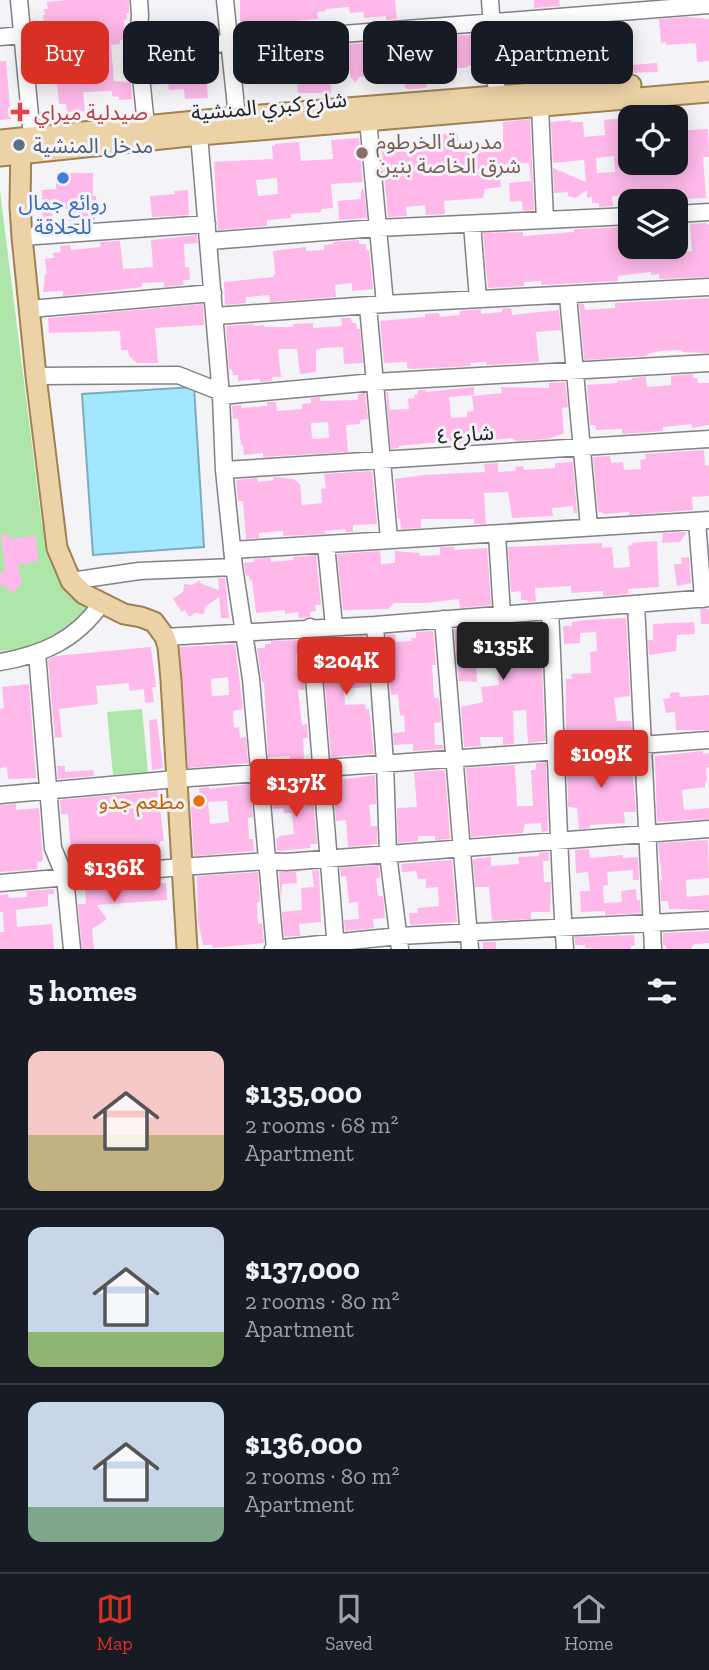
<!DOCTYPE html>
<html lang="en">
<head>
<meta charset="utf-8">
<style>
  :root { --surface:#171b24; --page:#20242c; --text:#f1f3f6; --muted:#9ea1a6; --line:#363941; --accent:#d93025 }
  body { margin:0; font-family:"Zilla Slab","Noto Sans Arabic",serif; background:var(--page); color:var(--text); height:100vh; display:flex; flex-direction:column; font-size:26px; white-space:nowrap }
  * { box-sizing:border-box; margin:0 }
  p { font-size:23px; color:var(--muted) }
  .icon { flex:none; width:38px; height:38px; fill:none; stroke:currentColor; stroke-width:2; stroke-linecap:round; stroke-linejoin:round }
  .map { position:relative; height:949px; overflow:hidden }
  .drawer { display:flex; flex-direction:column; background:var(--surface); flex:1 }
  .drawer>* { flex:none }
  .hud { position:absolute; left:21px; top:21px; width:668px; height:63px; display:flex; gap:14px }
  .controls { position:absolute; left:618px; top:105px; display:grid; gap:14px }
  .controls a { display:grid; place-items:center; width:70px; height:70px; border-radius:14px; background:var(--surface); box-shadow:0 4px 18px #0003; font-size:35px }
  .price { position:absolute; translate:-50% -60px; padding:0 16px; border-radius:7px; background:var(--accent); color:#fff; font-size:23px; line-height:46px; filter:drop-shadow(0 2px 4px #0008) }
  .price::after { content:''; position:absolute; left:50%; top:42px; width:21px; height:16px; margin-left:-10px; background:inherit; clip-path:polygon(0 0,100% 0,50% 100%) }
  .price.on { background:#222; color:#fff }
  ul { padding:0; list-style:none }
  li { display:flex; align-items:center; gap:21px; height:175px; padding:0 28px }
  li+li { border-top:2px solid var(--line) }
  li span { display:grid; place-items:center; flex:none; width:196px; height:140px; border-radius:14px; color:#555 }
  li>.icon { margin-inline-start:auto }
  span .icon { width:84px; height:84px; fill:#fffc; stroke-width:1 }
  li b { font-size:30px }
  h2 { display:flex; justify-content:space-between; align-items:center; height:84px; padding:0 28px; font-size:30px }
  .chip { padding:0 24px; border-radius:14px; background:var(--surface); box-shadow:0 4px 18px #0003; font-size:24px; line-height:63px }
  .chip.on { background:var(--accent); color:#fff }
  .tab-bar { display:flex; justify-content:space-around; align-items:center; height:98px; border-top:2px solid var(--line); background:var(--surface); font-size:19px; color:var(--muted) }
  .tab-bar a { display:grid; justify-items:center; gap:4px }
  .tab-bar .on { color:var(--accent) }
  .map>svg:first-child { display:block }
</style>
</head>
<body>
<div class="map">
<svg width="709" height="949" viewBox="0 0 709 949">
  <rect width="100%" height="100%" fill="#f4f3f7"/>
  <path fill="#ade6a8" d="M0,191L42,525L96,620L53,635L48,645L0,651Z
    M142,709L148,772L113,775L107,712Z"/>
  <path fill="#a2e7fe" stroke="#7cacbc" stroke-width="2" d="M194,387L204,547L93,555L82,394Z"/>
  <path fill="#feb9ea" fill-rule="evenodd" d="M68,0H129V13H126L127,19L124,20L125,40H120V44L111,45L114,81L131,82L132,99L119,100V97L112,96V91L83,92L85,111L67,112L66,104H59L56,71H63L62,52L47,53L43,15H45L44,9H48L47,2Z
    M240,0H395L397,19L386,20V16L364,18L363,12L350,13L349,7L326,9V11L317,12L318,19L295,21V27L240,32Z
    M534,0H559L560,6L534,8Z
    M687,17L709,19V61L697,62L696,43L666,45V42L661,43L659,19Z
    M622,23L625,42H624V50L620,51L621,66L657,63L658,72L579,75V50L532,56L534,76L506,80L503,32L580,26V28Z
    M482,34L484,66L479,67L471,65L465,68H453L454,81L428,83L425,88L407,89L405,87L403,67L384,69V71H380V75L359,77L355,83L350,76V70L340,75L330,76L331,93H298L297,76L244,81L241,53L257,51L258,61L275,59L274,53L303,51V48L393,41L394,50L430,47V41L441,39V37Z
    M0,61H6L11,119L0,120Z
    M205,61L208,98L185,99L184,89L169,90L168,83L152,85L153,89L150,64Z
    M630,118V175L676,171V131L708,129L709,157H703L706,198L685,199L684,191L612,196L613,206L599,207V203H592V197L587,198V190L575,198L568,196V192L554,193L553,168L586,182L584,160L553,163L551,122L571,120V122H583L584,137L605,135L604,120ZM614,156L615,172L597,173L596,158Z
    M530,119L534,210L523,211L522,201L510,202L509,183L531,181L529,163L499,165L501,187L485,189L483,198L444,201L445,214L426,215L425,205L406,207L407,216L388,217L381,142L402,140V143H404L405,152L443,150L442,134L458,133V144H467V153L487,152V148L503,147V122Z
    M359,138L363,182L331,184L333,208L321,209V212L291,214V218L267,220V226L218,230L214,162L273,159L272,146H275V144L299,142L301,161L333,159L331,140ZM277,178L278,194L258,196L256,180Z
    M56,173H93V196H96L98,216H95V220L69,221V209H52L53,224L43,225L42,190L56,189Z
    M364,189L367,218L339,220L338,201L361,199V190Z
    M188,190L189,215L152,217L150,196L175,194L174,191Z
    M706,223L709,225V277L659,279V274L651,275V272L618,276V281L541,285V281L524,282V286L488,288L483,233L523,232V236L574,232V229L630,227V247H655V250L665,249L666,253L692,251L690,224Z
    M197,235L198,243L184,244L185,267H189L190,280H183L184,285L164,287V282L142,283V287L101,292L63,296V291L43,292L45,274H47L45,259L54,258L53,253L61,252L60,246L70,245L71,250L101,247L100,242L120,241L123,269L153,267L151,240Z
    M359,240V244H366V250H369L373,289L352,291V283L335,285L336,297L270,302L269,295L246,297V303L225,305L224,282L273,277L275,274L273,251L306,247V251L324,250V245L333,244V242Z
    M709,298V353L682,352V350L660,351L648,354L647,356L584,360L579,304H584L585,310L615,308V303Z
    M203,304L204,325L155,328L158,363H137L129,356L128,350H121L120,331L49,333L48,318Z
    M511,308L512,315L559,310L561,330L536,332L539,362L486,365V362L470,363L471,366L411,369L407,368V362L384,363L380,321L425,317V314L439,313L440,317L459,315L460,311L481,309V314L502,312V309Z
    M341,318H351L352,323H356L357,329H360L363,363L344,364L343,347L323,348L316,350V372L300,374L297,349H278L281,377H272V381L260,382V379L238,381V375H233L232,369L229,370L226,326L254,324V326L264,325V327H293V324L313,323V328L342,326Z
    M693,374V378H697L698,383H709V425L692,428V424L663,427V431L622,434V429L596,430L595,425H590L587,385L617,383V381L632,380V378L646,377L647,387L671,385V376Z
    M565,382L568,407L562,408L564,433L562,434L547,439L516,441L512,438L490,440L491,442L459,444V440L399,446V448L391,449L386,392H388L390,410L409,409L408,399L415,398L414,395L418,394V390H426V392L474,387V395L449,397L451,418L467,417V412L474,411L472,396L502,393L501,387L549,388V383Z
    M365,393L368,419L360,420V424L346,425L348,452L263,457V453L244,455L243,445H241L238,418L233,419L232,406L241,405V408L267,406V402H276L277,411L302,409V404L311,403V398L320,397V401L358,400V394ZM328,422L329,438L312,439L311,423Z
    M704,450L705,466L709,465V496L692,497L693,510L629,515V512L603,514L602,512H598L593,457L610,456L611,463L623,462L624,470L641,469L640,460L646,459L645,454Z
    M573,462L577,513H574L573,506L552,508L553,516L512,518L508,492L484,493L486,524H474V519H421V528L401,529L400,519H398L395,479L424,475L485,472L484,464L498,463V472L516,471L515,467L523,466L524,470L555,468V463Z
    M372,471L377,524L353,525V532H346L345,529L325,531L326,534L283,536V531L259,533V538L246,539L243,501H238L236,480L257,478L258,482L274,480V477L293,479L300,484L302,505L322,503L321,489L326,488L324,474Z
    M687,532L680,542L662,543L663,533Z
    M10,534V539L35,536L38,556V561L18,565L20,578L23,580L14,593L0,584V575L5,567L1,535Z
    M657,541L659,587L628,589L629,594L603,596V591L571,593V586L535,588L536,601L528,602L527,600H521V591L511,592L508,547L602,543V548L612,547L614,568L630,567L628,546L633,545L632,543Z
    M440,547H454V550L487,548L491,605L460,608L459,599L427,603H394L388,609L343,610L337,554L380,551L381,564L395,563V551L419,553L420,556L440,555Z
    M316,555L321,605H315L316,611L310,612V617L299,618L298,612L285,614V610L256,613L252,580L250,581L249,575L246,576L244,563L254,562V559L271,558V562L293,560V557Z
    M689,557L691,583L677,586L674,564H682L681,558Z
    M218,578H225L229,618H221L219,597L205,607L204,614L195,613L189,617L185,610L182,612L173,599L183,592L184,584L192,585L199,581L202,584L219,590Z
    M700,609H709V624H701Z
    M626,618L630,696L614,698L617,721H631L632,732L618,733V736L566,740V679H572L571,674L591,673L590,652L597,651L596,632L580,633V643L564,644L563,626H572V622L585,620Z
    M694,622L695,634L677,635L676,651L649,655L648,640H653V624Z
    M528,623L540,624L545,741L528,743L526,710L513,711L514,744L503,745V737H480L481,746L464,747L461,707L483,702L481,687L499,685L498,661L476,662L477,682L459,681L454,629H460L461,637L477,636L476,631H482V628Z
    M433,631L436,665H432L434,698H439L441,722L434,723L435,745H443V749L413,751V744L394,745L393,733L405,732L404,715L400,716L398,694L391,695L386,635L395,634L396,642L412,641L411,638H416V632Z
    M363,636L365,672H368L369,687L344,689L345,705L365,704L366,709H369L374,754L331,757L321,639Z
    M300,640L302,653L296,654L297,680L304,679L305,690H298L302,725L307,724L308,738H303L304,759L290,760V756L268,757L264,682H262L257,648H265V644H271V641Z
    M235,644L243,709L233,711L234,728L239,727L240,738L246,737L248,763L188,768L180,647ZM228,677L229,695L212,696L211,679Z
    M151,647L156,687H152L154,702L145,703L144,689L130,691L129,683L96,686L98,704L59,709L62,737L55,738L48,660L55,656Z
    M29,684L36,778L8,779L7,767L0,768V709L4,708L2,687Z
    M679,692L680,697L709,695V730H676L675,712L666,713L663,699L670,698V693Z
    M157,719L163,768L152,770L149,720Z
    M703,751V754L709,753V767L706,768L707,781L705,782V787L682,790L684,810L709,808V819L657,822L655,756Z
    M629,756L630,771L633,777L636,812H624L625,823L590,825V828L579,829L577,808L568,807L567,761Z
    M546,762L548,831L542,832L541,823L525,824L523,833L471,837L466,768L515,765L517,806H533L531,770H536V763Z
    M57,766H65V772L93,770L94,776L58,779Z
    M445,770L450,839L435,840V836H418V841L398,843L397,808L417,807L414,772Z
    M375,775L376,804L369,805L371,826H377V844L348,847L346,820L336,821L334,790H338V780Z
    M279,782V784L284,783L286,802L306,800L305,783H312L317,844H310L311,848L277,851L276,839L279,838V836L294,834L292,813H284L283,808L273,809L271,783Z
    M250,784L253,817L248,818L249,839H253L254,851L194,856L191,807H195V800L200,799L199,788L209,787V789ZM227,801L229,822L210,824L208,802Z
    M158,791L164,841H161L154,852V855L140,857L141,859L134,861L72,866L69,852H71L68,814H61L60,800Z
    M16,804V810L39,808L43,861L37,862L38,869L0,872V805Z
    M708,840L709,878L686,880L687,897L709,895V910L669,909L668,901H661L660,880H662L658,843Z
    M589,849L590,858L623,855V858L638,857L639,880H633V870L607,872L608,885L603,886L604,903L622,902L621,891L636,889L637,900H640L641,913L605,915V911L581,912L580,891H590L588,872L576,873L575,850Z
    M549,852V861H543L544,882H551L550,912H531V919L492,921L489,887H475L473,859L491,857V866L519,864L518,857L539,856V853Z
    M452,860L457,922L410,925L409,913H418V908L439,906L438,887L426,888V879H418L416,871L402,872L401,864Z
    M379,865L380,878H376L378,896H383L385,918L373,919L374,928L345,931L344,920L359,919L358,902L349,903L346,876L341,877L340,868Z
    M319,870L321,922L299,924L300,936L284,937L282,912L302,910L301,888L314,887L312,871Z
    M302,871L296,872L297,883L282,884L281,901L279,872Z
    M258,872L260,902H257L258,924L262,923L264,943L213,948L212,945H203L198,921L197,876Z
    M158,880L159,884L166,883L167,900L97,905L107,919L92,929L94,949H82L78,904H86L85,888L132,886V882Z
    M54,889V894H48V906L16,910L17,927L52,924L54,949H0V932H4L3,912H0V895L8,894L9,898L27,897L26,891Z
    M709,931V943L694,944L691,949H666V945L663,946V933Z
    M634,935L635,946H631V949H596L585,948V945H575V937Z
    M483,942H496V949H483Z"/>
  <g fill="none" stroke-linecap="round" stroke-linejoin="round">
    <defs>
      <path id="minor" d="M19,0L33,147
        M139,0L140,15L138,48L146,125
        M225,0L237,117
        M490,0L497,96
        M0,37L22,35
        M138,48L230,43L709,5
        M540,106L545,220
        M368,120L385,304
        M199,135L221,396L224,470L234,567L251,679L275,949
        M676,214L709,212
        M472,224L478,299
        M22,237L207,224
        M209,241L377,228L630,216
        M568,296L589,527
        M368,306L389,539
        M30,309L213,293
        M215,316L385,304L709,287
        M36,376L178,375L221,392
        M221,396L374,382L709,363
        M224,470L709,439
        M697,521L703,599
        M497,534L502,615
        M326,545L334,626
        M232,550L709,520
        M71,581L139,571L234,567
        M636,604L653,949
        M550,611C556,724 557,836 565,949
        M443,619L470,949
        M375,625L385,763L388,854L400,949
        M310,627L336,949
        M165,637L375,625L709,598
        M37,653L53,848L65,877L72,949
        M0,662C42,655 76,640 101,604
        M0,795L176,779L709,740
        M0,883L181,867L266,861L286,862L709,829
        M273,949L399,936L709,920"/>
      <path id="major" d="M21,138L20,206L22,237L36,376L57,548L71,581L84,594L124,614L141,617L154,622L165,637L168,647L171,680L187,949
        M0,140L237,117L631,85
        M0,156L199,135L709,92"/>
    </defs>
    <use href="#minor" stroke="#828185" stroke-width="19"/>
    <use href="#major" stroke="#9e8252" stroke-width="23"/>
    <use href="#minor" stroke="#fff" stroke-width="16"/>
    <use href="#major" stroke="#ecd3a7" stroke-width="19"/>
  </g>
  <path fill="#e0444e" stroke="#f4f3f7" stroke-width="2.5" d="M16.5 101.5h7v7h7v7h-7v7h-7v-7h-7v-7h7z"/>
  <circle fill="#5c6f8a" stroke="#f4f3f7" stroke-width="2.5" cx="19" cy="145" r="7"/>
  <circle fill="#8d6e63" stroke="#f4f3f7" stroke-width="2.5" cx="362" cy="153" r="7"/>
  <circle fill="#3f7fe0" stroke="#f4f3f7" stroke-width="2.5" cx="63" cy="178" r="7"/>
  <circle fill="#e8710a" stroke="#f4f3f7" stroke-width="2.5" cx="199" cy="801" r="7"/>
  <g text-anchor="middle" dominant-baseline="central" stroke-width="6" stroke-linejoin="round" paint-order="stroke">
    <g font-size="21" fill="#222223" stroke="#f4f3f7">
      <text transform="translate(269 106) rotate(-5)">شارع كبري المنشية</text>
      <text transform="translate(465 434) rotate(-4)">شارع ٤</text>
    </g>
    <g font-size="21" fill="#be3a42" stroke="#f4f3f7" text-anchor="start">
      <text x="34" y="112">صيدلية ميراي</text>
    </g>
    <g font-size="21" fill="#785e54" stroke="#f4f3f7" text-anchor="start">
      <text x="376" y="141">مدرسة الخرطوم<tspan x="376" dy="24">شرق الخاصة بنين</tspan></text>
    </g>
    <g font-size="21" fill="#4e5e75" stroke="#f4f3f7" text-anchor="start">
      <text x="33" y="145">مدخل المنشية</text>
    </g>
    <g font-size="21" fill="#366cbe" stroke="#f4f3f7">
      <text x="63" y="202">روائع جمال<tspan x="63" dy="24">للحلاقة</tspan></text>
    </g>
    <g font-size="21" fill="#c56008" stroke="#f4f3f7" text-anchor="end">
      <text x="185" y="801">مطعم جدو</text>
    </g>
  </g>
</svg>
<div class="controls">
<a><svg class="icon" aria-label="locate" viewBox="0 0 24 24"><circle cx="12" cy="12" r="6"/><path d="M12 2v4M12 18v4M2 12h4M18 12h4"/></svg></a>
<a><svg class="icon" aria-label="layers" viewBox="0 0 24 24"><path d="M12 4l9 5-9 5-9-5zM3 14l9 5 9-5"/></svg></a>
</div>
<b class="price on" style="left:503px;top:682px">$135K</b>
<b class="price" style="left:346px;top:697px">$204K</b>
<b class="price" style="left:601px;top:790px">$109K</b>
<b class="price" style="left:296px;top:819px">$137K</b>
<b class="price" style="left:114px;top:904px">$136K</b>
<div class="hud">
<a class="chip on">Buy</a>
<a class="chip">Rent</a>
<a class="chip">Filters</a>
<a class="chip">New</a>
<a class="chip">Apartment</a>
</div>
</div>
<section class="drawer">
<h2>5 homes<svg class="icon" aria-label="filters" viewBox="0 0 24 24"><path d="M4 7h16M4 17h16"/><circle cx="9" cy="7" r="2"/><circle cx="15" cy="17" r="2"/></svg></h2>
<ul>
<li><span style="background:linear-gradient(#f6c9c9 60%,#c2b280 0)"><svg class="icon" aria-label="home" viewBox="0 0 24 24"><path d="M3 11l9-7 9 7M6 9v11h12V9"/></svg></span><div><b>$135,000</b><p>2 rooms · 68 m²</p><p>Apartment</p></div></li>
<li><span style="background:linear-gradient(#c9d6e8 75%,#8fb573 0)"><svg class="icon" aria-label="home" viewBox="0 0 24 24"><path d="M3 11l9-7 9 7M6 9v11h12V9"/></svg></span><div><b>$137,000</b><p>2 rooms · 80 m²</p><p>Apartment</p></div></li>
<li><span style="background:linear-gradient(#c9d6e8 75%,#7fa58c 0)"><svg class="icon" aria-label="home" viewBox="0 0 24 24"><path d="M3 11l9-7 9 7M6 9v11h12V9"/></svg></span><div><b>$136,000</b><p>2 rooms · 80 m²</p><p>Apartment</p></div></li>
</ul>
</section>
<nav class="tab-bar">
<a class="on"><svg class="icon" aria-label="map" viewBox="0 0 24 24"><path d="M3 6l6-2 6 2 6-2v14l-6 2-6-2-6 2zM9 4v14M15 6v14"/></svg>Map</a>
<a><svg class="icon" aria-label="saved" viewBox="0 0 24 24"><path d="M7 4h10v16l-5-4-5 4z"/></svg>Saved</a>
<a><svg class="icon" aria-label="home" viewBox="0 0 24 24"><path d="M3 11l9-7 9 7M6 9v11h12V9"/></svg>Home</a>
</nav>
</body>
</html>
